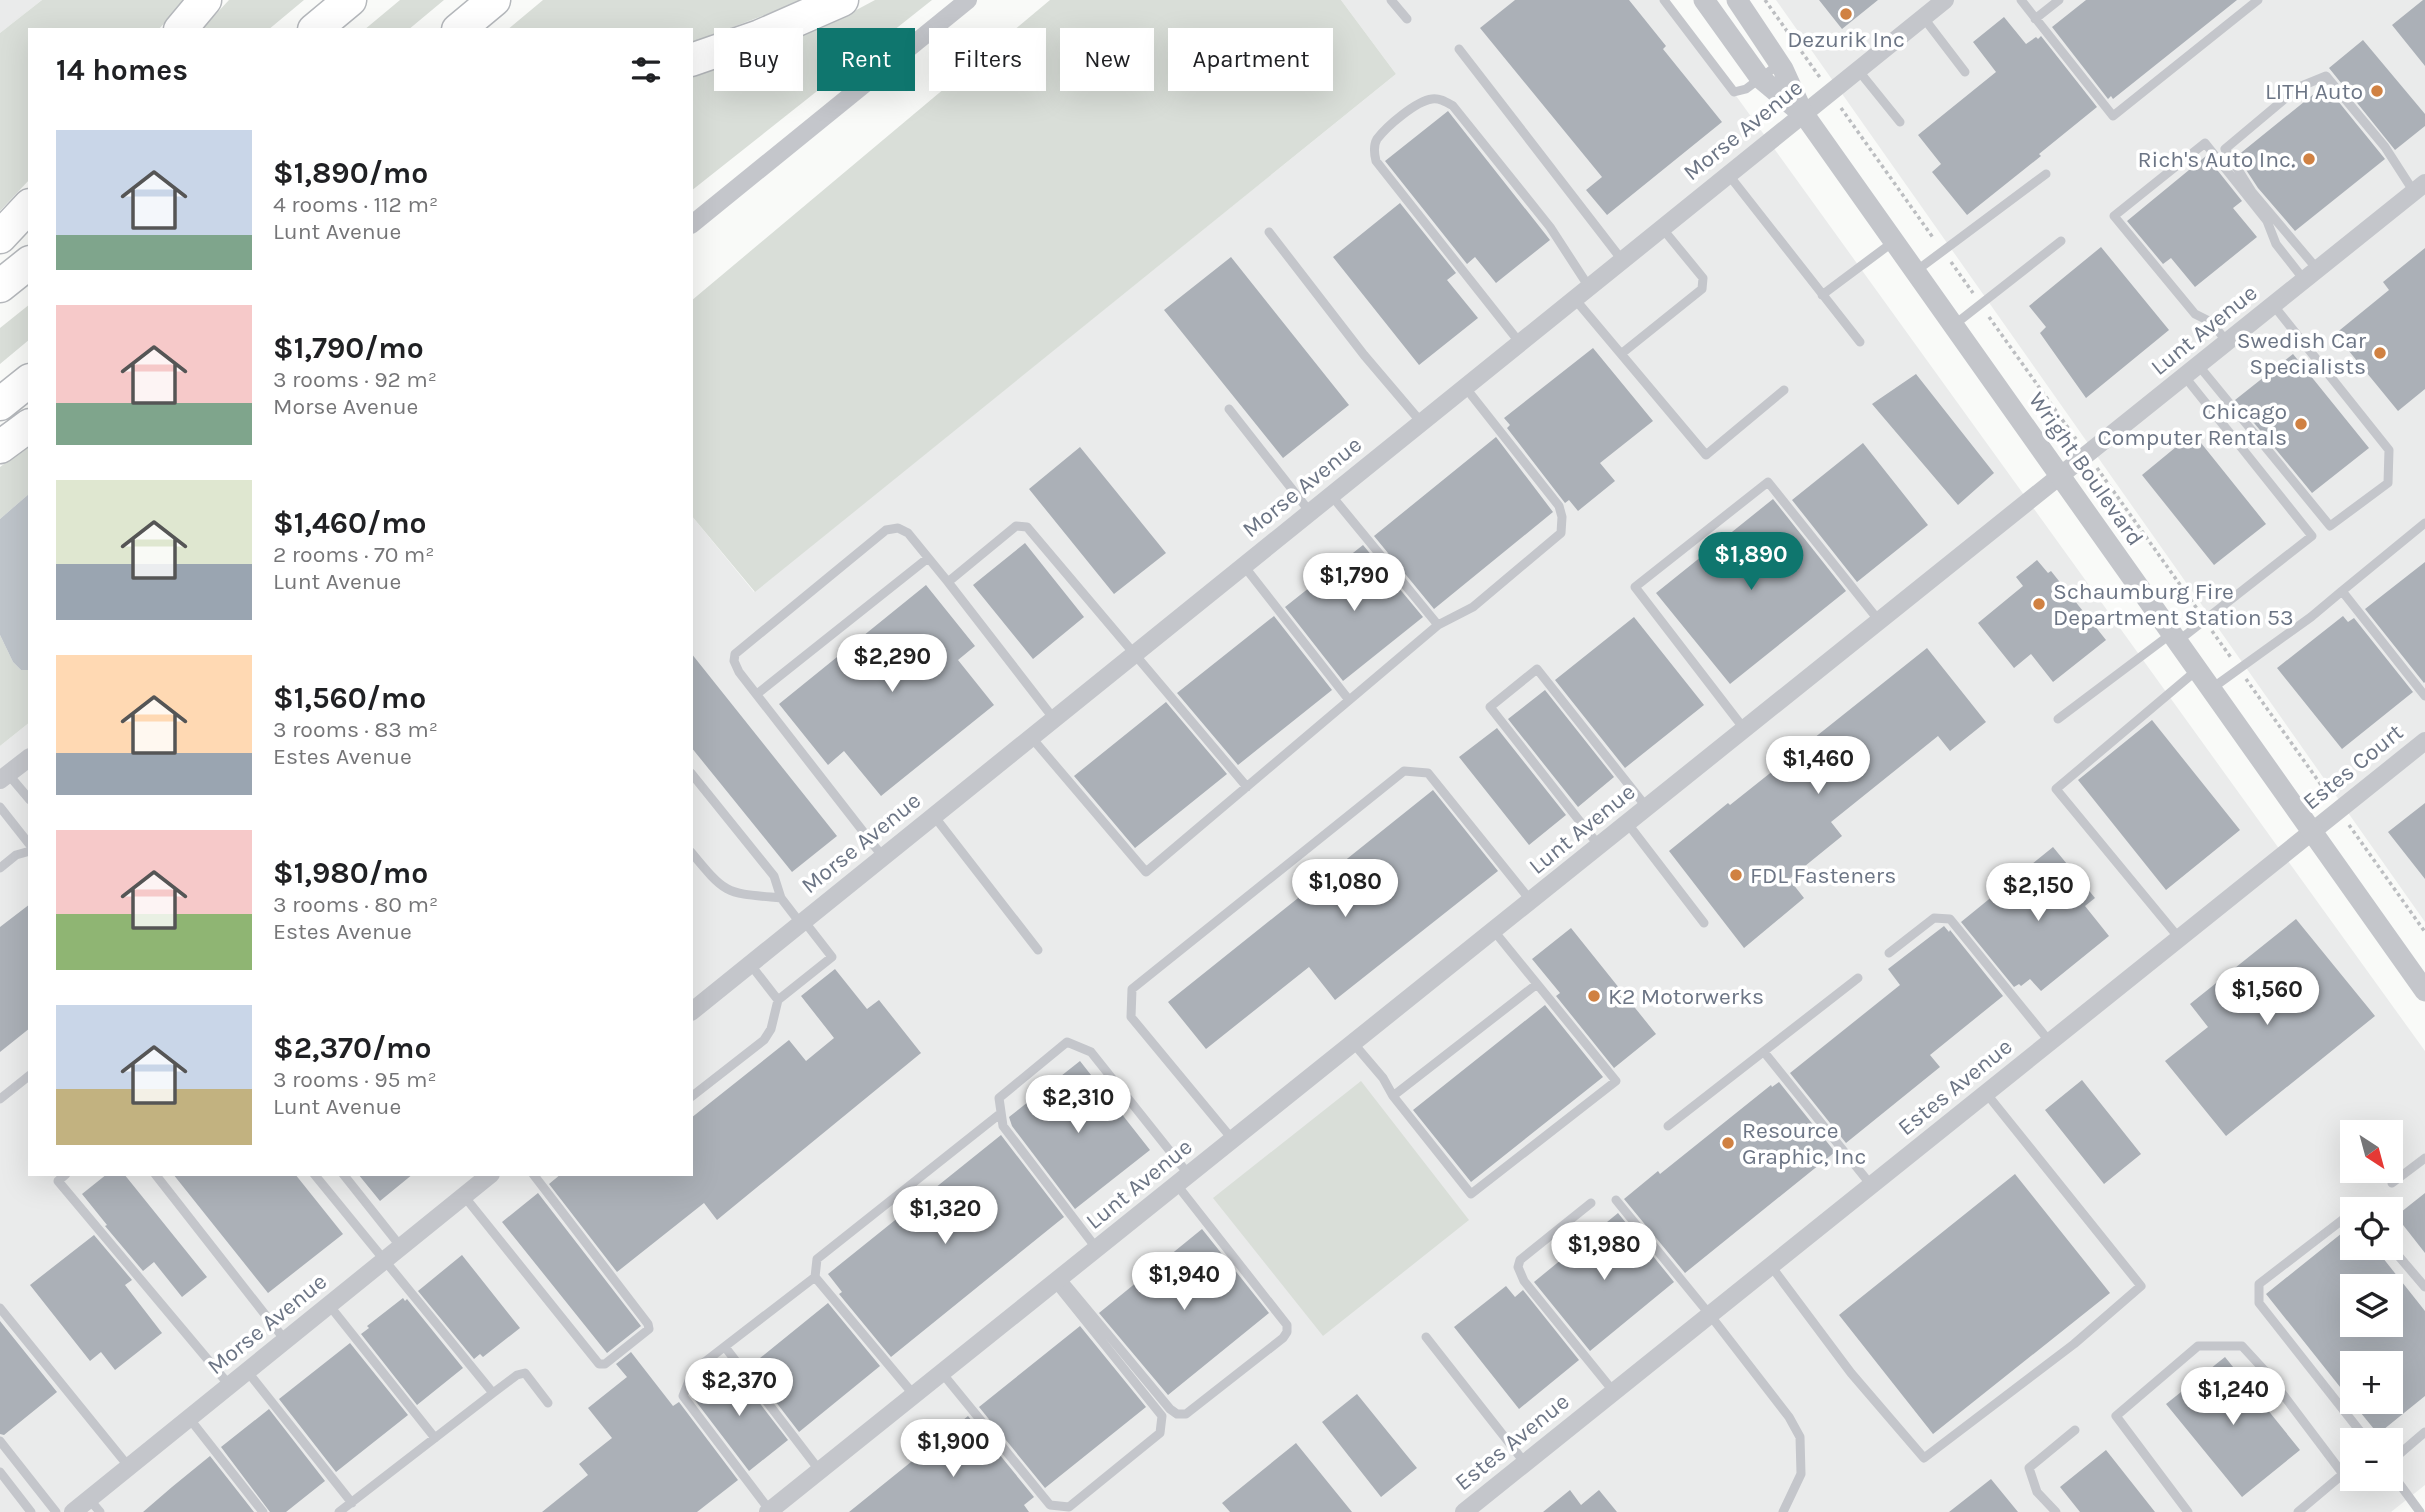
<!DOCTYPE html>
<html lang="en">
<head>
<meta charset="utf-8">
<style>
  :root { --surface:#fff; --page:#f2f2f2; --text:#202124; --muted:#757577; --accent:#0f766e }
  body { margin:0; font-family:Karla,sans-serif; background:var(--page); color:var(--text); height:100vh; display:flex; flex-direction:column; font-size:26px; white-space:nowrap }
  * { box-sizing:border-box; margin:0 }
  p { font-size:23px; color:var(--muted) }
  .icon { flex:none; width:38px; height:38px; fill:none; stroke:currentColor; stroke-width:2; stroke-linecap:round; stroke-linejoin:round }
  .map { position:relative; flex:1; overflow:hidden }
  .details { position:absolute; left:28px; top:28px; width:665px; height:1148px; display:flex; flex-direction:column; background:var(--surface); border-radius:0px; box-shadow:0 7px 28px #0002 }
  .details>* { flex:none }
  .hud { position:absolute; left:714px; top:28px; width:665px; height:63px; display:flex; gap:14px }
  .needle { width:46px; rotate:144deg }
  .buttons { position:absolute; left:2340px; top:1120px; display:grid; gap:14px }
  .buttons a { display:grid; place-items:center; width:63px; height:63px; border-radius:0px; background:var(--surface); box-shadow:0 7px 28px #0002; font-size:35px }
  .price { position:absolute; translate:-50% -60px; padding:0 16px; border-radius:24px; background:#fff; color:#222; font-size:23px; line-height:46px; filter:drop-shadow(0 2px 4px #0008) }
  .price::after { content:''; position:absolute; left:50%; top:42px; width:21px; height:16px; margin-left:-10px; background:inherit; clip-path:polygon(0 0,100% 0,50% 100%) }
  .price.on { background:var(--accent); color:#fff }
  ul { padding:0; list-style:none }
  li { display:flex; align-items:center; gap:21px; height:175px; padding:0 28px }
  li span { display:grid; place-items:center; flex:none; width:196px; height:140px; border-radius:0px; color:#555 }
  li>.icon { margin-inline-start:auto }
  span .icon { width:84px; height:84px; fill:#fffc; stroke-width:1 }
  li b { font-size:30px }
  h2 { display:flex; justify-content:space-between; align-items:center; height:84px; padding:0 28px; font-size:30px }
  .tag { padding:0 24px; border-radius:0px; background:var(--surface); box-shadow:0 7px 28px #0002; font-size:24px; line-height:63px }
  .tag.on { background:var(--accent); color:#fff }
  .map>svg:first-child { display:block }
</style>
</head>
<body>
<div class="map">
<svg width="2425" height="1512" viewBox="0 0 2425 1512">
  <rect width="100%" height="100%" fill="#f9faf8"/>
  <path fill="#eaebeb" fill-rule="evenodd" d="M0,0H42L0,33Z
    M1341,0H1667L2425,1051V1485L2391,1512H0V746L30,722V1174H691V515L754,592L1396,74ZM2352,1132H2390V1171H2352ZM2352,1209H2390V1248H2352ZM2352,1286H2390V1325H2352ZM2352,1363H2390V1402H2352ZM2352,1440H2390V1479H2352Z
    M1776,0H2425V922Z"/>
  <path fill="#d9ded8" d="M42,0H186L158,30H30V179L0,211V33Z
    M229,0H304L268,30H201Z
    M400,0H444L408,30H364Z
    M543,0H804L691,43V30H507Z
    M875,0H932L691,191V77L832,23Z
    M1050,0H1341L1396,74L755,592L691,515V301Z
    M30,304V339L0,364V328Z
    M30,445V493L0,519V467Z
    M0,635L13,662L21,670H30V722L0,746Z
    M1361,1081L1469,1220L1323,1336L1213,1198Z"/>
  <path fill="#bec4ca" d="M30,493V670H21L13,662L0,635V519Z"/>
  <path fill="#abb0b7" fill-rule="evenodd" d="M1515,0H1629L1666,46L1663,49L1722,122L1607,215L1586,190L1602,177L1480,28Z
    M1819,0H1878L1842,29Z
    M2086,0H2237L2113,99L2111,96L2108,99L2052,27Z
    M2423,0H2425V66L2392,25Z
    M2004,17L2026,44L2036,37L2038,39L2041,36L2097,107L2039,154L2041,156L1967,215L1932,172L1941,164L1918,135L1996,72L1973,42Z
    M2363,40L2425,114V126L2395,150L2329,68Z
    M2325,85L2385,159L2295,231L2258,188L2237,156Z
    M1448,111L1550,240L1496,283L1475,257L1467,264L1385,161Z
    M2206,156L2242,201L2233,208L2257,237L2195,287L2171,258L2163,264L2127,221Z
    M1400,203L1456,273L1447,280L1478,318L1419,365L1333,257Z
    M2101,247L2169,330L2086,398L2040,333L2046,327L2029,306Z
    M2425,248V389L2398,411L2335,334L2389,290L2383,282Z
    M1231,257L1349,405L1283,458L1164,310Z
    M1593,348L1653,421L1600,463L1615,481L1578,511L1569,500L1565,503L1507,428L1510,425L1504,418Z
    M2293,354L2369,448L2312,493L2235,400Z
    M1916,374L1994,473L1958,505L1872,404Z
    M2193,433L2266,524L2214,565L2142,475Z
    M1496,437L1553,512L1434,609L1374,536Z
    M1863,443L1928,525L1857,582L1792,500Z
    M1080,447L1166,553L1114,594L1029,489Z
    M1773,499L1846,591L1730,684L1656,593Z
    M1025,543L1084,617L1033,659L973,585Z
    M1363,545L1423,617L1343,681L1285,607Z
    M2037,560L2048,573L2051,571L2106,640L2053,682L2031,654L2014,668L1978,623L2023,586L2016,577Z
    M2425,562V682L2424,683L2365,609Z
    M926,585L975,646L958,660L994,705L881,796L844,751L828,765L779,704Z
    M1274,616L1332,690L1238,765L1177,693Z
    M2343,616L2348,622L2354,618L2413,692L2342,749L2277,668Z
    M1634,617L1704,705L1625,768L1555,680Z
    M1927,648L1986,722L1950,751L1938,736L1831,822L1842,836L1789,879L1804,898L1744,948L1669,851L1728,803L1730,805Z
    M691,653L837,836L792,872L691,747Z
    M1545,690L1614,777L1578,807L1508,719Z
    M1166,702L1227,774L1135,848L1074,776Z
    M2152,720L2240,830L2166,890L2078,780Z
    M1497,728L1566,815L1529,845L1459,757Z
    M1433,790L1498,871L1335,1000L1309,967L1206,1049L1168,1002Z
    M2425,803V879L2388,832Z
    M2053,847L2095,898L2085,906L2109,936L2041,991L2030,979L2021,986L2019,984L2014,987L1961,922Z
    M30,904V1028L0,1052V927Z
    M2296,919L2375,1016L2226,1136L2165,1061L2208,1027L2190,1004Z
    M1944,926L1949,932L1950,930L2003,996L1930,1055L1940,1067L1846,1143L1790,1073L1900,985L1888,969Z
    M1571,928L1656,1034L1614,1068L1556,996L1560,993L1532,959Z
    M835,969L867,1009L879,1000L921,1053L717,1220L704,1203L617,1272L549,1184L561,1174H691V1118L789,1040L806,1061L834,1038L801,996Z
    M1545,1005L1603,1077L1471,1182L1413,1110Z
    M1080,1061L1150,1150L1075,1209L1012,1126L1009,1117Z
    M2082,1080L2141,1154L2104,1184L2045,1110Z
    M1779,1082L1835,1152L1685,1273L1624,1199L1658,1171L1660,1174L1771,1085L1772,1087Z
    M1001,1135L1064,1217L891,1357L839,1294L842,1292L828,1274Z
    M107,1174H124L207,1277L182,1297L154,1262L143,1271L105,1226L107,1225L82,1194Z
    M173,1174H295L343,1234L268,1293Z
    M358,1174H413L380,1201Z
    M2015,1174L2110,1293L1933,1434L1839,1315Z
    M538,1193L641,1326L607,1353L502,1222Z
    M2425,1193V1253L2396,1216Z
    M1618,1213L1674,1282L1590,1351L1534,1282Z
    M2352,1225V1248H2375L2425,1311V1396L2378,1434L2352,1402H2390V1363H2352V1402L2266,1294ZM2352,1286H2390V1325H2352Z
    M1202,1229L1269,1313L1168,1395L1099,1313Z
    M94,1235L132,1280L125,1285L162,1333L115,1370L101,1352L90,1361L30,1285Z
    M462,1255L520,1328L483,1357L480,1354L474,1359L418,1291Z
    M1506,1286L1515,1297L1523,1290L1579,1360L1519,1409L1454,1327Z
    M403,1298L405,1301L407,1299L463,1368L417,1405L361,1334L369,1328L367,1326Z
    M828,1303L880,1366L799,1432L749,1367Z
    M0,1321L57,1392L4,1435L0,1434Z
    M1080,1326L1146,1407L1045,1488L979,1407Z
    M350,1343L408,1415L336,1472L279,1399Z
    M631,1352L673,1406L679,1402L738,1480L697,1512H542L588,1475L579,1464L612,1438L588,1408L627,1377L616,1364Z
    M2225,1357L2300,1450L2242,1497L2166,1404Z
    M724,1366L734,1378L738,1375L788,1440L749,1471L691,1395L693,1391Z
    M1357,1394L1417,1468L1381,1497L1322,1422Z
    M269,1409L325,1481L286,1512H270L221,1447Z
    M968,1416L1034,1497L1024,1505L1029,1512H849Z
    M1296,1443L1352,1512H1230L1222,1503Z
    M2106,1450L2155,1512H2080L2060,1487Z
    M210,1456L254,1512H143L172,1487Z
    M1991,1479L2018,1512H1949Z
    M1570,1490L1581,1505L1599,1490L1617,1512H1543Z"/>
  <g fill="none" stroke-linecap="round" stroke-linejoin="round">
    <defs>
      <path id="motorway" d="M180,30L205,0
        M314,30L350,0
        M458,30L494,0
        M691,60L760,36L842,0
        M0,237L30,205
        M0,286L30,262
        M0,404L30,380
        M0,447L30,425"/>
    </defs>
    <use href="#motorway" stroke="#b5b8bc" stroke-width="35"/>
    <path stroke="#bcbec1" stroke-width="3.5" stroke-dasharray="3.5 3.5" stroke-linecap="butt" d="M1765,0L1821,79
      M1841,108L1934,239
      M1951,262L1973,293
      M1989,317L2076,439
      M2097,468L2198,610
      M2212,631L2232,659
      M2246,679L2329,796
      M2349,825L2425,932"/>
    <path stroke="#c4c6cb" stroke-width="9" d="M1391,0L1407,19
      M1664,0L1734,92L1746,89L1779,64
      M2021,0L2113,116L2258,0
      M1923,17L1965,72
      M2035,19L2059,0
      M1459,49L1622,260
      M1858,70L1900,122
      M1728,174L1860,342
      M1269,232L1364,355L1421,422
      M2318,270L2252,192L2225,149L2299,87L2326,76L2385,147L2414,192
      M1916,271L2046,174
      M1822,295L1893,242
      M1574,298L1706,455L1784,390
      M1954,325L2061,241
      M1520,343L1376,161C1374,153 1373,146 1377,139C1387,126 1416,101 1432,99C1440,98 1446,102 1453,106L1550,227L1589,287
      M2228,343L2211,322L2195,314L2114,216L2205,143L2267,221L2276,244L2305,281
      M1621,354L1702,289L1703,278L1662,228
      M2199,366L2330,526L2388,483L2389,450L2274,306
      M1229,409L1310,512
      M1244,566L1349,700
      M2342,591L2425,523
      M1438,625L1473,607L1561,533L1562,517L1559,506L1465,387
      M2178,641L2312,536L2185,377
      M2211,689L2311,617L2342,591L2425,696
      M757,694L928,558
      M1054,719L948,582L1016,526L1027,527L1247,787
      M2058,719L2171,634
      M1745,730L1635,587L1768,482L1880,622
      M1031,737L1146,872L1438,625L1331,495
      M691,773L774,876L781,898L801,924
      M8,774L30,800
      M0,807L30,845
      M934,816L1038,950
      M1628,824L1704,923
      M1600,847L1490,707L1537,669L1648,809
      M691,852C727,896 726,893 781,898
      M883,857L739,672L734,661L735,654L886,530L898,528L908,533L948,582
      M0,868L16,855L30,851
      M2179,938L2056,789L2197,670
      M1889,953L1934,918L1950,919L2050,1042
      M750,964L778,1000L832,957L804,921
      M1354,1044L1383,1078L1393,1096L1471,1194L1616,1081L1494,931
      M1764,1052L1871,1185
      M1393,1096L1537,984
      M691,1097L764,1040L771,1029L778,1000
      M0,1099L30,1075
      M1668,1126L1858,978
      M1233,1140L1131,1017L1132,989L1404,771L1428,773L1531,901
      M66,1174L58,1181L230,1386
      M155,1174L285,1340
      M314,1174L493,1393L339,1512
      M343,1174L401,1247
      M2392,1183L2425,1158
      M464,1196L599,1364H605L649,1329L648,1324L533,1174
      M1616,1200L1710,1315L1789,1417L1800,1437L1801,1474L1783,1512
      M1591,1203L1520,1260L1518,1267L1524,1281L1614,1392
      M2352,1215L2350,1214L2259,1284V1303L2367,1440
      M2390,1246L2425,1287
      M1097,1249L1003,1126L999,1098L1067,1042L1091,1052L1189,1175
      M1771,1266L1851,1373L1924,1458L2074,1344L2141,1286L1986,1093
      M1061,1278L1170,1409L1177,1414H1186L1283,1338L1287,1332V1325L1177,1185
      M329,1305L435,1438
      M0,1308L129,1467
      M1426,1337L1525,1463
      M725,1347L820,1471
      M247,1371L352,1503
      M942,1373L1050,1505L1069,1507L1160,1433L1162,1416L1055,1283
      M493,1393L517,1375L525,1373L548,1403
      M914,1395L815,1277L817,1259L1001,1113
      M189,1418L263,1512
      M0,1441L56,1512
      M2390,1462L2425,1432
      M2390,1471L2420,1512
      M0,1472L31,1512
      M89,1499L100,1512
      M771,1512L683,1396L693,1371L815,1277
      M2056,1512L2037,1492L2029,1468L2075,1430
      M2188,1512L2116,1416L2198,1346H2242L2266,1372L2343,1474L2298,1512"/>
    <path stroke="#c4c6cb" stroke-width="18" d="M691,225L968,0
      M0,780L30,757
      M691,1012L1945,0
      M73,1512L491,1174
      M768,1512L2425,183
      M1464,1512L2425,741"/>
    <path stroke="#c4c6cb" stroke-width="21" d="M1704,0L1760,78L1798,110
      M1737,0L1783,69L1803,113L2425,991"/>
    <use href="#motorway" stroke="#fff" stroke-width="32"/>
  </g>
  <g fill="#d08142" stroke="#fff" stroke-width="2.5">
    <circle cx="1846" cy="14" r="7"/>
    <circle cx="2377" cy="91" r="7"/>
    <circle cx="2309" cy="159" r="7"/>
    <circle cx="2380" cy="353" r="7"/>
    <circle cx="2301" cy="424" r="7"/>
    <circle cx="2039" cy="604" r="7"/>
    <circle cx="1736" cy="875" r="7"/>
    <circle cx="1594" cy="996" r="7"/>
    <circle cx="1728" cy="1143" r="7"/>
  </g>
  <g text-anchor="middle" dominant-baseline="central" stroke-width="7" stroke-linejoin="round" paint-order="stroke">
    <g font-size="23" fill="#6c7585" stroke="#fff" text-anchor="end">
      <text x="1846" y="39" text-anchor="middle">Dezurik Inc</text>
      <text x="2363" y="91">LITH Auto</text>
      <text x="2295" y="159">Rich's Auto Inc.</text>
      <text x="2366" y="340">Swedish Car<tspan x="2366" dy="26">Specialists</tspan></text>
      <text x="2287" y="411">Chicago<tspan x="2287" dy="26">Computer Rentals</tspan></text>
      <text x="2053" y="591" text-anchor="start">Schaumburg Fire<tspan x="2053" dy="26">Department Station 53</tspan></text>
      <text x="1750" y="875" text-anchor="start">FDL Fasteners</text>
      <text x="1608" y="996" text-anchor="start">K2 Motorwerks</text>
      <text x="1742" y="1130" text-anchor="start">Resource<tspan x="1742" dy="26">Graphic, Inc</tspan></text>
    </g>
    <g font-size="23" fill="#6c7585" stroke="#fff">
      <text transform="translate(1743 130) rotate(-39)">Morse Avenue</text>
      <text transform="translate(2204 330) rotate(-39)">Lunt Avenue</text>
      <text transform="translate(2086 469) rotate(55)">Wright Boulevard</text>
      <text transform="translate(1302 487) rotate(-39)">Morse Avenue</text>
      <text transform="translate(2353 767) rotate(-39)">Estes Court</text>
      <text transform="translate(1582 829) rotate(-39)">Lunt Avenue</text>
      <text transform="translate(861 843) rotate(-39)">Morse Avenue</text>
      <text transform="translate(1955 1087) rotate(-39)">Estes Avenue</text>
      <text transform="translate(1139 1184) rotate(-39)">Lunt Avenue</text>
      <text transform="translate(267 1324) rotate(-39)">Morse Avenue</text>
      <text transform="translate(1512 1442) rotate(-39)">Estes Avenue</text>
    </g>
  </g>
</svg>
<div class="buttons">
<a><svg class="needle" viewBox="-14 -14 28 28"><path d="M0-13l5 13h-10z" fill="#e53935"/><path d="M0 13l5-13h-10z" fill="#757577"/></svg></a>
<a><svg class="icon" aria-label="locate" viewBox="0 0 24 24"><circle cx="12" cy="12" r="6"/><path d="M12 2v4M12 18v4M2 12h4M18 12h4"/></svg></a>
<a><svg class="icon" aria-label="layers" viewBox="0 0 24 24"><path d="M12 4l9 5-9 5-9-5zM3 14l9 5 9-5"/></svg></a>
<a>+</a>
<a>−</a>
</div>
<b class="price on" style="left:1751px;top:592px">$1,890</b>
<b class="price" style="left:1354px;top:613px">$1,790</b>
<b class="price" style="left:892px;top:694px">$2,290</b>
<b class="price" style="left:1818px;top:796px">$1,460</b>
<b class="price" style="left:1345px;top:919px">$1,080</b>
<b class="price" style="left:2038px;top:923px">$2,150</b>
<b class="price" style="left:2267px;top:1027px">$1,560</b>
<b class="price" style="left:1078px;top:1135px">$2,310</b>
<b class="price" style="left:945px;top:1246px">$1,320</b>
<b class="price" style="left:1604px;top:1282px">$1,980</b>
<b class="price" style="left:1184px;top:1312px">$1,940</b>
<b class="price" style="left:739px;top:1418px">$2,370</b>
<b class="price" style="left:2233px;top:1427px">$1,240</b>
<b class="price" style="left:953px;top:1479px">$1,900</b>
<div class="hud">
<a class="tag">Buy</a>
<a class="tag on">Rent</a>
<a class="tag">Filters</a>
<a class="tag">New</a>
<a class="tag">Apartment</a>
</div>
<section class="details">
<h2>14 homes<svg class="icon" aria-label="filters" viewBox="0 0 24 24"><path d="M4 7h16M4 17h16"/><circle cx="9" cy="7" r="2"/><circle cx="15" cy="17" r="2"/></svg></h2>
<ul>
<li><span style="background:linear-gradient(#c9d6e8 75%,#7fa58c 0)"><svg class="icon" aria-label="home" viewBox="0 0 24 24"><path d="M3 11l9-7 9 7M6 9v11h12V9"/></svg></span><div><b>$1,890/mo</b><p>4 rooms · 112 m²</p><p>Lunt Avenue</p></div></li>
<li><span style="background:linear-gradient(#f6c9c9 70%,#7fa58c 0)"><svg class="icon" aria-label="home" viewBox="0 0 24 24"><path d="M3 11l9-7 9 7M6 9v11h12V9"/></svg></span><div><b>$1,790/mo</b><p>3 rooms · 92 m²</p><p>Morse Avenue</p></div></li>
<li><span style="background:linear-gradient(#dfe7d0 60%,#9aa5b1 0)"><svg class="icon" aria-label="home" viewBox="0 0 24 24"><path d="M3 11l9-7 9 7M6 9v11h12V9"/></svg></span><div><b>$1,460/mo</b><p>2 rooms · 70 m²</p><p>Lunt Avenue</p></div></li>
<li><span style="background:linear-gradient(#ffd9b3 70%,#9aa5b1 0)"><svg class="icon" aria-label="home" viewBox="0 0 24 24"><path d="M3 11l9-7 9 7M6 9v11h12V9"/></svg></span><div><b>$1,560/mo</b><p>3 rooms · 83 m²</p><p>Estes Avenue</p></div></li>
<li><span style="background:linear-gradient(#f6c9c9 60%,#8fb573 0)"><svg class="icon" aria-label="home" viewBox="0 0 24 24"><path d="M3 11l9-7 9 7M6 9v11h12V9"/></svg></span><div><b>$1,980/mo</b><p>3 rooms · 80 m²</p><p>Estes Avenue</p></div></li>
<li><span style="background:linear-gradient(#c9d6e8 60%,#c2b280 0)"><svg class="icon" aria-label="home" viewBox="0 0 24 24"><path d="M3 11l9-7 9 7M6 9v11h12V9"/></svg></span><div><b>$2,370/mo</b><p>3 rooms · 95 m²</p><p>Lunt Avenue</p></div></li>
</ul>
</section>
</div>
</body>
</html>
